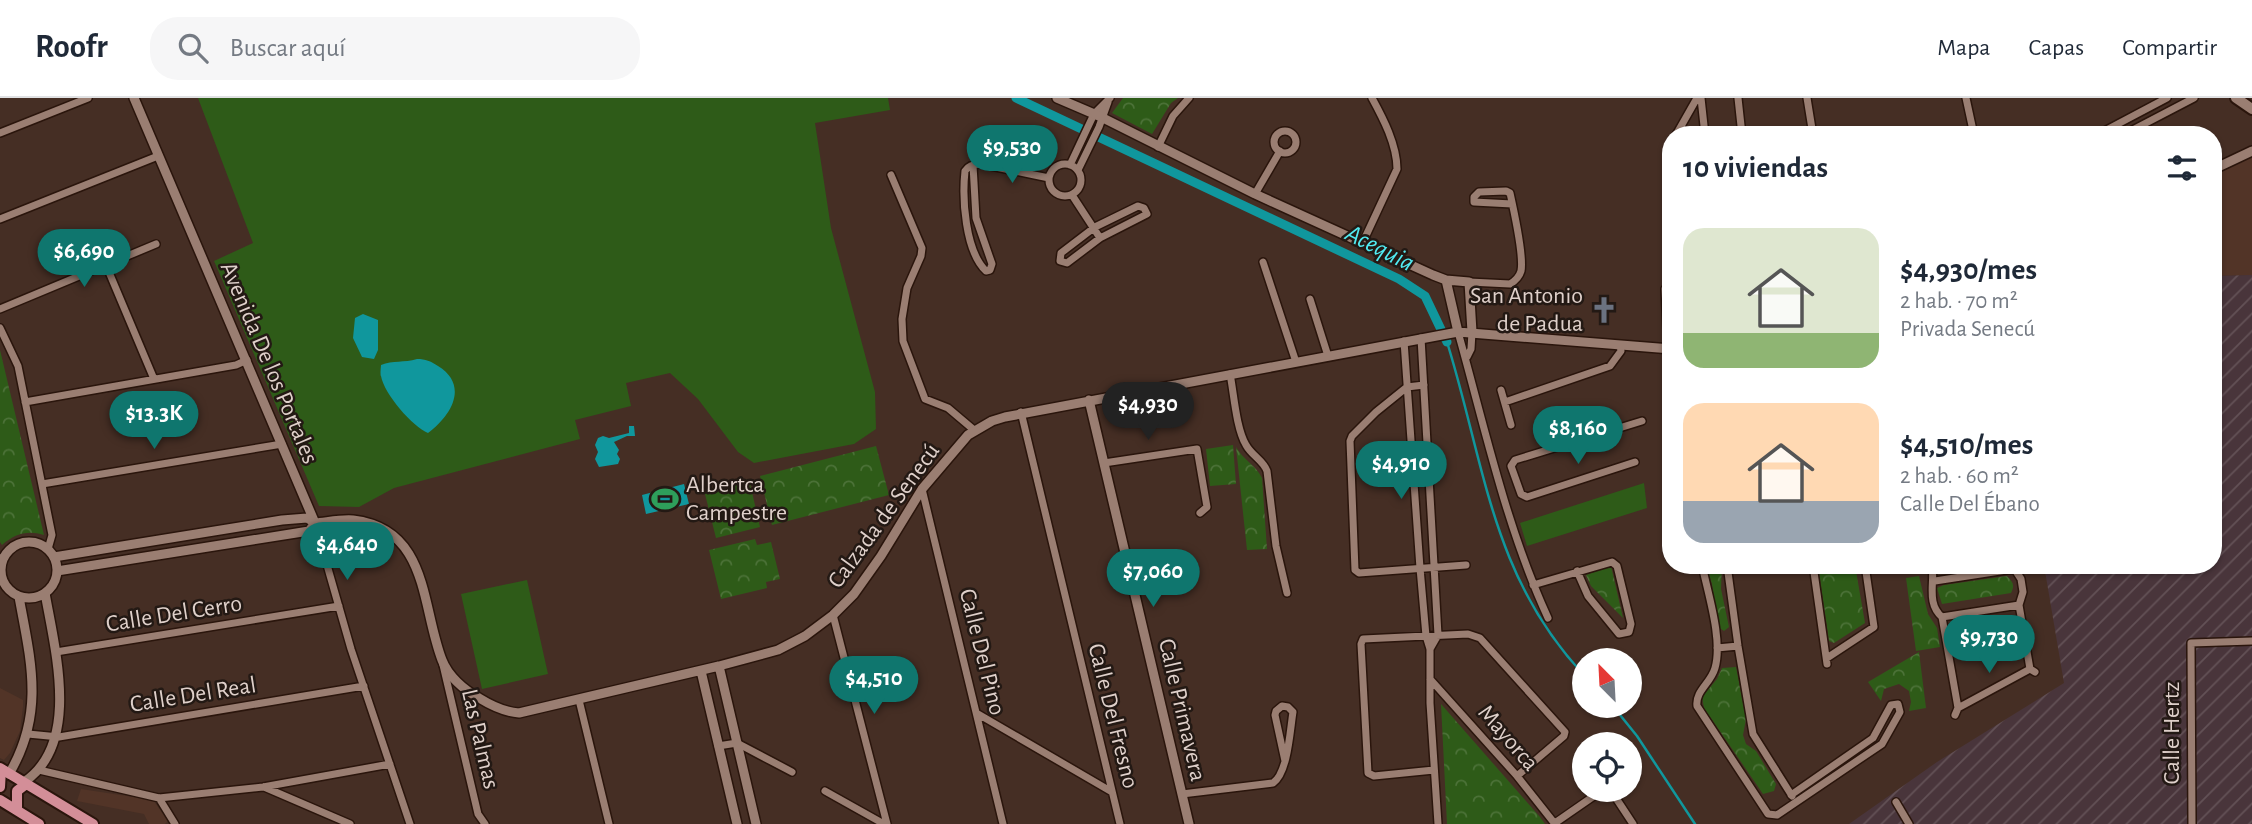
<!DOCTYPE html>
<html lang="es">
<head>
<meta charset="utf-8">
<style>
  :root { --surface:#fff; --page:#f6f6f7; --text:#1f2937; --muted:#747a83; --line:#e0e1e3; --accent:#0f766e }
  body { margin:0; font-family:"Alegreya Sans",sans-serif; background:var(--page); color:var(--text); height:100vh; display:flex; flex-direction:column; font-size:26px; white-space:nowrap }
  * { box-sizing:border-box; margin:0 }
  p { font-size:23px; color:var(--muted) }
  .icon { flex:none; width:38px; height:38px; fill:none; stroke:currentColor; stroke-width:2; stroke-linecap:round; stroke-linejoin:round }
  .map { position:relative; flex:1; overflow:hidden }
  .details { position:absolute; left:1662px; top:28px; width:560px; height:448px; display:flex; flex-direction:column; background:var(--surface); border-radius:28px; box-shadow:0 2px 5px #0004 }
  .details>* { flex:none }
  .needle { width:46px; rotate:336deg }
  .controls { position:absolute; left:1572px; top:550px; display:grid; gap:14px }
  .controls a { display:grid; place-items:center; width:70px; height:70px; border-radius:50%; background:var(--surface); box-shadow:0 2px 5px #0004; font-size:35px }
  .price { position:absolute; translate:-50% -60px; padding:0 16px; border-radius:24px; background:var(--accent); color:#fff; font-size:23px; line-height:46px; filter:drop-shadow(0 2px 4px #0008) }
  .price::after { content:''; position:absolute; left:50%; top:42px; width:21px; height:16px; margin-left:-10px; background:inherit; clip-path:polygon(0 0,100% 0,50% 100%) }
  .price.active { background:#222; color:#fff }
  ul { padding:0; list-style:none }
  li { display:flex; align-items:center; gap:21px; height:175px; padding:0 21px }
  li span { display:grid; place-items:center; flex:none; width:196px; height:140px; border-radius:21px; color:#555 }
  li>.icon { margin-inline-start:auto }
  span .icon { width:84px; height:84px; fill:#fffc; stroke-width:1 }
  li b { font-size:30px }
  h2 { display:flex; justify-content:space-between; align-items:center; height:84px; padding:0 21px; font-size:30px }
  header { display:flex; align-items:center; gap:42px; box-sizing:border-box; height:98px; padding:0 35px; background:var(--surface); border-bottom:2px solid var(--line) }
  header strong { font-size:33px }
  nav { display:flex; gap:38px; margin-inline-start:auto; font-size:24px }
  .search { width:490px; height:63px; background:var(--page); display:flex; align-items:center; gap:18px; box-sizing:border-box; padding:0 24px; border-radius:28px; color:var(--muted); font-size:26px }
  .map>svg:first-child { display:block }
</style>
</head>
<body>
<header>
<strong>Roofr</strong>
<div class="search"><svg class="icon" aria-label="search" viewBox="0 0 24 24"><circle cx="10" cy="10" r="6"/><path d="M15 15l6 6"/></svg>Buscar aquí</div>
<nav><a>Mapa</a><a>Capas</a><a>Compartir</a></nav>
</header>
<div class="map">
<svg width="2252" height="726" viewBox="0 0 2252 726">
  <defs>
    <pattern id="industrial-furrows" width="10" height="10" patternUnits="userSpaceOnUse" patternTransform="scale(1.75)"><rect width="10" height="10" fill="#49353b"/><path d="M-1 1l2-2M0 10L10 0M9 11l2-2" fill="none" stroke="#635156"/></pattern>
    <pattern id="park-crowns" width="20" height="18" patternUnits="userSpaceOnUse" patternTransform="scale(1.75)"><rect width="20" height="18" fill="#2e5b18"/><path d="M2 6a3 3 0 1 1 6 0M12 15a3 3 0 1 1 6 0" fill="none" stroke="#4c7238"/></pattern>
  </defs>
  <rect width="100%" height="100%" fill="#452e24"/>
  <path fill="#523427" d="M2252,58V177L2214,178V77Z
    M0,590L23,602V609L20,633L10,655L4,662L0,660Z
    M81,691L153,702L168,723L165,726H149L144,716L77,703Z"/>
  <path fill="url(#industrial-furrows)" d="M2252,177V726H1849L1937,664L2064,585L2044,467H2214V178Z"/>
  <path fill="#2e5b18" d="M198,0H888L890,12L815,25L831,130L875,294L876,331L854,346L754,365L738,354L698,301L670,275L626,285L631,308L575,322L580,341L394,390L359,409L319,408L214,163L253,145Z
    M1644,385L1647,410L1527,448L1520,425Z
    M527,482L548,576L482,591L461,496Z"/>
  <path fill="url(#park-crowns)" d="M1123,0H1178L1171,5L1152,36L1112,15Z
    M0,252L44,437C27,432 15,436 2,447L0,444Z
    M1233,347L1236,386L1210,388L1206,351Z
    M876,348L889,397L772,427L760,378Z
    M1236,349C1243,362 1256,367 1262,380L1267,451L1247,452Z
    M749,381L760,429L716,440L704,392Z
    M755,441L757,447L771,444L780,481L766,484L767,490L721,501L709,452Z
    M1706,467H1722L1721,491L1729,529L1724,533L1718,529L1712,486Z
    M1818,467H1855L1865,525L1834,545L1829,543Z
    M1611,468L1623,520L1591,488L1586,477Z
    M1919,478L1928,516L1937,530L1940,549L1916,553L1906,480Z
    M2007,478C2013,484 2015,487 2011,495L1942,506L1937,490L1944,487Z
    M1919,554L1926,610L1909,613L1911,604L1909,593L1899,586L1884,591L1881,603L1868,584Z
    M1736,569L1746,621L1743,637L1746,646L1756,653L1776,686L1774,693L1763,696L1704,610L1702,599L1717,581L1722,570Z
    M1441,606L1540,719L1545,726H1447Z"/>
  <path fill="#10979d" d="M363,216L378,222V252L374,261L362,259L353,240L355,220Z
    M417,261C426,261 430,263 438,268C469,287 452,317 428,335C413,329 384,296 381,278C380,278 381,268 381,267C393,262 404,265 417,261Z
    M629,328H634L635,338H627L614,344L619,352L617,356L620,361L618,366L599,369L595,361L598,354L595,347L598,340L603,338L609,340L629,335Z
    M684,386L689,406L646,416L642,397Z"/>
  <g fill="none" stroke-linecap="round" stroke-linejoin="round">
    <path stroke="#10979d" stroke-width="2.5" d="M1447,244C1485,366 1491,478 1584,577
      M1612,607L1637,638L1695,726"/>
    <path stroke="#10979d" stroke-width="9" d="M1016,0L1399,181L1425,198L1447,244"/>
    <defs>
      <path id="minor" d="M1701,0L1705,37
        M1738,0L1742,37
        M1807,0L1813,37
        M1966,0L1974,37
        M1274 44a11 11 0 1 1 22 0a11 11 0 1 1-22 0Z
        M0,35L88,0
        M1676,37L1697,0
        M2097,37L2167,0
        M2123,37L2194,0
        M1158,49L1173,18L1189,0
        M1049 82a16 16 0 1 1 32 0a16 16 0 1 1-32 0Z
        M973,67L976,120L992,166L990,172L986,173C965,153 962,100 965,73C968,68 975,66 981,66L1049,80
        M1070,67L1094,16L1110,0
        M1078,72L1099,29L1108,4
        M891,77L922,150L921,158L907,190L902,221L903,243L925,301L948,310L974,332
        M1255,96L1280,53
        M1072,97L1100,140
        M1138,108L1144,110L1147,116L1100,140L1067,165L1060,163L1061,155L1095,129Z
        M0,121L158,58
        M1363,144L1397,71C1397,47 1383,20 1372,0
        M1263,164L1296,264
        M106,167L154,281
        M1469,184L1510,186C1515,183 1519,180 1521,173C1524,158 1514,113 1510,95L1506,93L1479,94L1474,99V104L1512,106
        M1665,191L1668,251
        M1310,201L1328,258
        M0,211L156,146
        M0,230L18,268L52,437L48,451
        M1458,234C1485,330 1506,429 1548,520
        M1421,240L1438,537L1430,551
        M1404,243L1420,470L1426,538L1430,551V605L1438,726
        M1467,259L1471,251L1472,234
        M1230,276C1234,296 1236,330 1246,347C1252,358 1263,362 1267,373L1276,448L1287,495
        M1424,287L1407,289L1376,314L1352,338L1350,343L1355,472L1359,475L1466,467
        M1501,292L1511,327
        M25,304L236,267L247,262
        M1505,304L1610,268L1621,253L1620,247
        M1021,314L1120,726
        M1635,364L1527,399L1521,396L1511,368L1515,362L1642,323
        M1104,365L1197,351L1207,409L1200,415
        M42,386L282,346
        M922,391L1003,726
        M315,425L351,551L410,726
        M0,460L2,462
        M1702,467C1708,496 1723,542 1715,570C1711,585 1695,593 1697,608L1768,716L1777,717L1882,646L1900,614L1898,606L1891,607L1873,640L1791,697
        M1727,467L1738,548L1753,636L1792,698
        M1813,467L1827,566
        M1932,467C1935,485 1926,505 1942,519L1958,610
        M2012,467L2021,481L2023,494L2019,507L2030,571
        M0,482H2
        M1935,483L2013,471
        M1533,487L1612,464L1617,468L1631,526L1629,534L1619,536L1588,498L1577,473
        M833,517L887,726
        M1942,519L2019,507
        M1717,550L1738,548
        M56,554L339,508
        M1827,560L1874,529L1865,467
        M443,567L478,716L485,726
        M1430,581L1517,678L1555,726
        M579,602L609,726
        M978,616L1112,694
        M1955,617L1958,610L2030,571L2035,574
        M28,636L59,639L364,588
        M718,648L737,645L792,674
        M39,672L159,700L263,689L390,666
        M1434,672L1374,678L1368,675L1361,546L1363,541L1468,536L1480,540L1565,634L1564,638L1517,678
        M264,689L350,726
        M1610,691L1633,726
        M825,693L884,726
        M1182,696L1273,685C1288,675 1290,632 1293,614L1288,609L1282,608L1276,613L1275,617L1285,663
        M159,700L175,726
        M1896,704L1909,726
        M1555,725L1604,691
        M2192,726L2191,545L2252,543"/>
      <path id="tertiary" d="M134,0L315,425
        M1057,0L1099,18L1255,96L1433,177L1446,182L1469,184L1472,234
        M2214,71L2252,53
        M1446,182L1458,234
        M1089,302L1189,726
        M315,425C327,424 341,421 353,422C429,431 421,508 442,562C448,578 464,592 479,600C492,608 504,614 519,615L719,568L778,552L805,538L833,517L854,496L881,458L922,391L968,337L992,323L1005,319L1458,234L1671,251
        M1 472a28 28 0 1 1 56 0a28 28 0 1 1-56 0Z
        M54,459L282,422L307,420L315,425
        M57,473L309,433L315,425
        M719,568L756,726
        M701,573L737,726
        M9,676C45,615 31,564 19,499
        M24,684C81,646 55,552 45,495"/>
      <path id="secondary" d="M2236,0L2252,11"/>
      <path id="primary" d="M0,670L93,726
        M0,689L1,671
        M0,702L39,726
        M17,712V693L26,686"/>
    </defs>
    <use href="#minor" stroke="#2a150c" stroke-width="10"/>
    <use href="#tertiary" stroke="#2a150c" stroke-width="12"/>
    <use href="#secondary" stroke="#2a150c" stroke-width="14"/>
    <use href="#primary" stroke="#2a150c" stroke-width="14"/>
    <use href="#minor" stroke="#9a7e72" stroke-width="7"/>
    <use href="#tertiary" stroke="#9a7e72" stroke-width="9"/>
    <use href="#secondary" stroke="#9a7e72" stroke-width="10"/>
    <use href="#primary" stroke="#d38e98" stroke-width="10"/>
  </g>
  <defs>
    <symbol id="church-bare" viewBox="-9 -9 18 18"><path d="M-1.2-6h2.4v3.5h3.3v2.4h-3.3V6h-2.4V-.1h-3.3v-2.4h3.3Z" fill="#6b7280" stroke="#231914" stroke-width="2.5" paint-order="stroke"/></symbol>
    <symbol id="stadium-bare" viewBox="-9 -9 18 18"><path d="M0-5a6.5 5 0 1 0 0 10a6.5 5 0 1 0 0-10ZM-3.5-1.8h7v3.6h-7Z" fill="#2e9e5b" stroke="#231914" stroke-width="2.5" paint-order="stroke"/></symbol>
  </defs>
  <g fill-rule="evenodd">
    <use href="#church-bare" x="1585" y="193" width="38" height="38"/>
    <use href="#stadium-bare" x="646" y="382" width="38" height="38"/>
  </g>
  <g text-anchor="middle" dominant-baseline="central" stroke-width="5" stroke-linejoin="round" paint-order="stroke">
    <g font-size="24" fill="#dfd0ca" stroke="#231914" text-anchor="end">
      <text x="1583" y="198">San Antonio<tspan x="1583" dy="28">de Padua</tspan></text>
      <text x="686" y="387" text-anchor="start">Albertca<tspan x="686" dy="28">Campestre</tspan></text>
    </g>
    <g font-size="24" fill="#dfd0ca" stroke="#231914">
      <text transform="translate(269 265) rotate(67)">Avenida De los Portales</text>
      <text transform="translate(884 418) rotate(-54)">Calzada de Senecú</text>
      <text transform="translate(174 516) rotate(-9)">Calle Del Cerro</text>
      <text transform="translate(982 554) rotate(76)">Calle Del Pino</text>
      <text transform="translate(193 597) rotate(-9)">Calle Del Real</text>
      <text transform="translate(1182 612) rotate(77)">Calle Primavera</text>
      <text transform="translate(1113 618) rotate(76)">Calle Del Fresno</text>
      <text transform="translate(2172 635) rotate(-90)">Calle Hertz</text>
      <text transform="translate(1508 640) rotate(49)">Mayorca</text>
      <text transform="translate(480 641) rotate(77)">Las Palmas</text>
    </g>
    <g font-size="26" font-style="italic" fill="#51eaf1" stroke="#231914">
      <text transform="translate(1380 150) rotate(27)">Acequia</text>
    </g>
  </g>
</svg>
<div class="controls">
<a><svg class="needle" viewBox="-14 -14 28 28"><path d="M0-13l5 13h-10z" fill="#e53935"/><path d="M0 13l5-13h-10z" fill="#747a83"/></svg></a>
<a><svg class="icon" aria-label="locate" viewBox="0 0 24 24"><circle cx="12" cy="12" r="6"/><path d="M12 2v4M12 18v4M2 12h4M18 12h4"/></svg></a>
</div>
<b class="price" style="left:1012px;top:87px">$9,530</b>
<b class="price" style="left:84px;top:191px">$6,690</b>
<b class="price active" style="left:1148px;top:344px">$4,930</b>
<b class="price" style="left:154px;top:353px">$13.3K</b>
<b class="price" style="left:1578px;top:368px">$8,160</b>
<b class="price" style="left:1401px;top:403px">$4,910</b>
<b class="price" style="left:347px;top:484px">$4,640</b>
<b class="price" style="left:1153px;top:511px">$7,060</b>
<b class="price" style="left:1989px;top:577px">$9,730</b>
<b class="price" style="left:874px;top:618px">$4,510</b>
<section class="details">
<h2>10 viviendas<svg class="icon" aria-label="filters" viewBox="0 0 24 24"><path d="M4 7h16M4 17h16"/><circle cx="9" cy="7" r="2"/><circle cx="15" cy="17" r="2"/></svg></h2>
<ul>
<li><span style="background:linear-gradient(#dfe7d0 75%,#8fb573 0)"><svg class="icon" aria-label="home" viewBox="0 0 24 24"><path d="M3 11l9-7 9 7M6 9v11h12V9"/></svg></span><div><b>$4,930/mes</b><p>2 hab. · 70 m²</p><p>Privada Senecú</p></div></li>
<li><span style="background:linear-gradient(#ffd9b3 70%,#9aa5b1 0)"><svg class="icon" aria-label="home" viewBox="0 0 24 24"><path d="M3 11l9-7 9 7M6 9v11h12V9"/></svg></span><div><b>$4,510/mes</b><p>2 hab. · 60 m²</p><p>Calle Del Ébano</p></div></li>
</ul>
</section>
</div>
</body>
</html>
